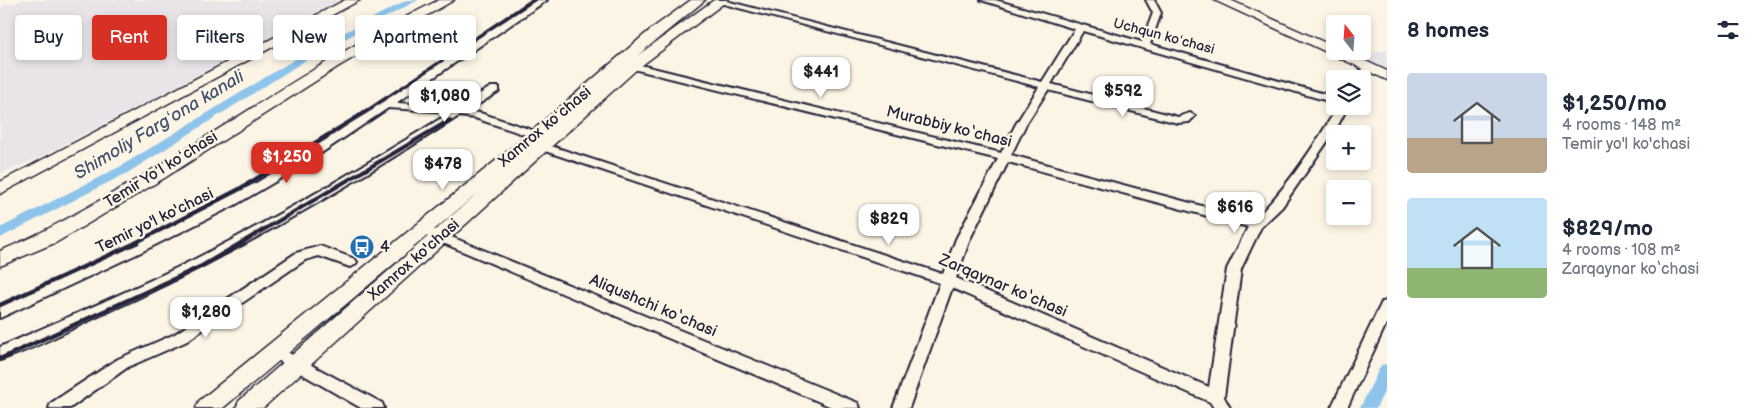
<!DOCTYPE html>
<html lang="en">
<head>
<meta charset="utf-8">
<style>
  :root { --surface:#fff; --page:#f2f2f3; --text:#1f2937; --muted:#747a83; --accent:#d93025 }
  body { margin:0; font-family:"Balsamiq Sans",sans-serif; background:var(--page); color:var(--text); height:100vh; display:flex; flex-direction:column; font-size:19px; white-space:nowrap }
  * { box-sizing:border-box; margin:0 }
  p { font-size:16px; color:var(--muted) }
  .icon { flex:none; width:28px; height:28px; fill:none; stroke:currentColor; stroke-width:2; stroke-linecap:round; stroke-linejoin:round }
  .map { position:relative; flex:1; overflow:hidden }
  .sheet { display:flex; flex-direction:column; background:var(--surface); width:375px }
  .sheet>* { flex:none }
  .guide { position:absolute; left:15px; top:15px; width:475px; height:45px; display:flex; gap:10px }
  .needle { width:32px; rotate:343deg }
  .fabs { position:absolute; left:1326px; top:15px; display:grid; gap:10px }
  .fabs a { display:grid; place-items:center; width:45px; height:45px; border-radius:5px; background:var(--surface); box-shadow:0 2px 8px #0003; font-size:25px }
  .price { position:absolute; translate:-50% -42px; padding:0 11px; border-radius:10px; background:#fff; color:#222; font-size:16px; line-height:32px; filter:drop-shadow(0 1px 2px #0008) }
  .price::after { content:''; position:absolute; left:50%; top:30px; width:15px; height:11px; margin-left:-8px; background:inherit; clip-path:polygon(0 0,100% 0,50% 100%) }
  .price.active { background:var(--accent); color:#fff }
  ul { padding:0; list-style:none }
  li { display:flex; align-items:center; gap:15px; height:125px; padding:0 20px }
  li span { display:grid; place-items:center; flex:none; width:140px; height:100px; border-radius:5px; color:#555 }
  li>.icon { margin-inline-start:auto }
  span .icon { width:60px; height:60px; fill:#fffc; stroke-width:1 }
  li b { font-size:21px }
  h2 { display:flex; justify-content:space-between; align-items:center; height:60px; padding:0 20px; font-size:21px }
  .tag { padding:0 18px; border-radius:5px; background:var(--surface); box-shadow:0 2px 8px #0003; font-size:18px; line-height:45px }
  .tag.active { background:var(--accent); color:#fff }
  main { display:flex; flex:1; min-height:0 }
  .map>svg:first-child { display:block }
</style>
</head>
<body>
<main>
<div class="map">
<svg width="1387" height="408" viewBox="0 0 1387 408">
  <rect width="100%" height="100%" fill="#fcf5e5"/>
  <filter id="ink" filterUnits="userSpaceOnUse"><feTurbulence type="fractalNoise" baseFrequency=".02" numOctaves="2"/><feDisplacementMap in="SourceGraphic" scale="10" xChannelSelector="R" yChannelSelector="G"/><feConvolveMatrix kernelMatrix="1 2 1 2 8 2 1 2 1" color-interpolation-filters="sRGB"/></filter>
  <g filter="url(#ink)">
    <path fill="#e8e4e8" d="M23,0H341L41,157L0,174V7Z
      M1387,50V70L1358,56Z"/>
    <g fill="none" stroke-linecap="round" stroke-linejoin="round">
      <path fill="#8ec4ec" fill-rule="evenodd" d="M407,0H418L311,57L129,172L0,238V228L121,166L305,53Z
        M1387,364V386L1376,408H1360L1381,365Z"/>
      <defs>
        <path id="street" d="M537,0H547L396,103L435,105L455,109L491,87H499V91L468,111L480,113L541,133L548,145L943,274L956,239L998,159L629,68L627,66L632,63L1001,153L1016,124L1039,87L716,2L722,0L1042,82L1075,29L981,0H995L1142,42L1153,13L1146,0H1154L1161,13L1150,44L1335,97V103L1083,31L1051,84L1178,117L1190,113L1195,116L1189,122L1178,123L1048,90L1026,124L1011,155L1254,220C1287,188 1314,147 1338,106H1348L1336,129L1282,207L1261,227L1241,269L1224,397L1230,408H1214L1210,402L952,288L909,408H893L940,283L539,149L532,137L475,118L459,116C343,190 226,259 101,315C68,330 34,349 0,360V347C66,318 133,290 197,258C283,214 366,165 448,114L435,111L388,108L302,166L235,205L137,254L0,318V306L161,232L258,182L329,138L379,103ZM1008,162L1248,227L1227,269L1209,387L956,278L970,239Z
          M1369,65L1374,68L1362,80L1353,79L1365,66Z
          M422,225L858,403L860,408H834L417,232L416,229L417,226Z
          M320,246L355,259L357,262L355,265L350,267L319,256L305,260L185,342L128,367L70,408H49L51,403L118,359L175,334L296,253Z
          M1387,301V322L1347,408H1331L1380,306L1382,302Z
          M274,345L382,403L384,408H361L269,355L266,351L269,347Z"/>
        <path id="secondary" d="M345,0H360L0,194V182Z
          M439,0H454L339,66L166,177L57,242L0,266V251C44,233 83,210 125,186C230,125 329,54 439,0Z
          M691,0H705L637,56L714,0H728L637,69L263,408H236L239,401L479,192L223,408H196L199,401L531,132L650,30Z
          M1214,0H1230L1335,47V51H1344L1387,71V80Z"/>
      </defs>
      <use href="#street" stroke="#22223b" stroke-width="4"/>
      <use href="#secondary" stroke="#22223b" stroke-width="3"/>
      <use href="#street" fill="#fcf5e5" fill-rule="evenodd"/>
      <use href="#secondary" fill="#fcf5e5" fill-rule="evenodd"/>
      <path stroke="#22223b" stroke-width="3" d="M370,109L532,0"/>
      <path stroke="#22223b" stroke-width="4" d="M135,243L239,189L372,108
        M241,243L450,120"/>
      <path stroke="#22223b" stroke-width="4.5" d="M0,305L138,242
        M0,359L202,266L243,242"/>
    </g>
  </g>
  <defs>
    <symbol id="bus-disc" viewBox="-11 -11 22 22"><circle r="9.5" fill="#1f6fb2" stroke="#fcf5e5"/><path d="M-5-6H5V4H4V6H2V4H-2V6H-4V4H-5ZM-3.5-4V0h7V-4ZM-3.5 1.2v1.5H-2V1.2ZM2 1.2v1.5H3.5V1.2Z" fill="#fff"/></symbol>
  </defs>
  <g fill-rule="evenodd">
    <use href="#bus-disc" x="348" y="233" width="28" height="28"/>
  </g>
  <g text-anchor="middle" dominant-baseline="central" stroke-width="5" stroke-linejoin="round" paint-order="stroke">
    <g font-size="14" fill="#22223b" stroke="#fcf5e5">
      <text transform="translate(1164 36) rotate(15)">Uchqun koʻchasi</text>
    </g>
    <g font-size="16" fill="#22223b" stroke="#fcf5e5">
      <text transform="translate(545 127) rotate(-40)">Xamrox koʻchasi</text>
      <text transform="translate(949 127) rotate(14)">Murabbiy ko‘chasi</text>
      <text transform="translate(161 170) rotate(-32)">Temir Yoʻl koʻchasi</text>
      <text transform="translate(155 221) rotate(-26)">Temir yo'l ko'chasi</text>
      <text transform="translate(414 260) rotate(-41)">Xamrox ko'chasi</text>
      <text transform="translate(1003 286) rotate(23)">Zarqaynar ko‘chasi</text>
      <text transform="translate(653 306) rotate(23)">Aliqushchi ko‘chasi</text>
    </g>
    <g font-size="16" fill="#22223b" stroke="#fcf5e5" text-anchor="start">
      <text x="380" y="247">4</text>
    </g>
    <g font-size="18" font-style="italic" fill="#425370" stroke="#fcf5e5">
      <text transform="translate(159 125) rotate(-31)">Shimoliy Fargʻona kanali</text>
    </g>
  </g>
</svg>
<div class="fabs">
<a><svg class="needle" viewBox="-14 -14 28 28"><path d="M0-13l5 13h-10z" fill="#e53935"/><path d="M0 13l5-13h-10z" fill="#747a83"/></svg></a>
<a><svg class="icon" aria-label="layers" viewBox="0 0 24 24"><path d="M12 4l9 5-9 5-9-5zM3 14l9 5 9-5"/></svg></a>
<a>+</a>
<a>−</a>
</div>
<b class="price" style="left:821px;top:99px">$441</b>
<b class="price" style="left:1123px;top:118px">$592</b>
<b class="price" style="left:445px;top:123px">$1,080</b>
<b class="price active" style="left:287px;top:184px">$1,250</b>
<b class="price" style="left:443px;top:191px">$478</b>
<b class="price" style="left:1235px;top:234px">$616</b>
<b class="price" style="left:889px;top:246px">$829</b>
<b class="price" style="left:206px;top:339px">$1,280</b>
<div class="guide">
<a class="tag">Buy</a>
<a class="tag active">Rent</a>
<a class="tag">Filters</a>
<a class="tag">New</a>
<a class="tag">Apartment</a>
</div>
</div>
<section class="sheet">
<h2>8 homes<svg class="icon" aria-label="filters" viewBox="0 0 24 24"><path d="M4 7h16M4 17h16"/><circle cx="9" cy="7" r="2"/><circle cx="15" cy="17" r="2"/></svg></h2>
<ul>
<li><span style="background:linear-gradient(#c9d6e8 65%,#b9a48a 0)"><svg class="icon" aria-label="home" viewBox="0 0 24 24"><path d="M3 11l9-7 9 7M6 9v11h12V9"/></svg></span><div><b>$1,250/mo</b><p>4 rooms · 148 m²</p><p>Temir yo'l ko'chasi</p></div></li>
<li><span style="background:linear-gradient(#bfe0f5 70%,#8fb573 0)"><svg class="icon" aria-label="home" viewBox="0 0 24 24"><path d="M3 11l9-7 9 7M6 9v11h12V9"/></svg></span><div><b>$829/mo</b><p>4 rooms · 108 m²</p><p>Zarqaynar ko‘chasi</p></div></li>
</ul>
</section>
</main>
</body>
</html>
